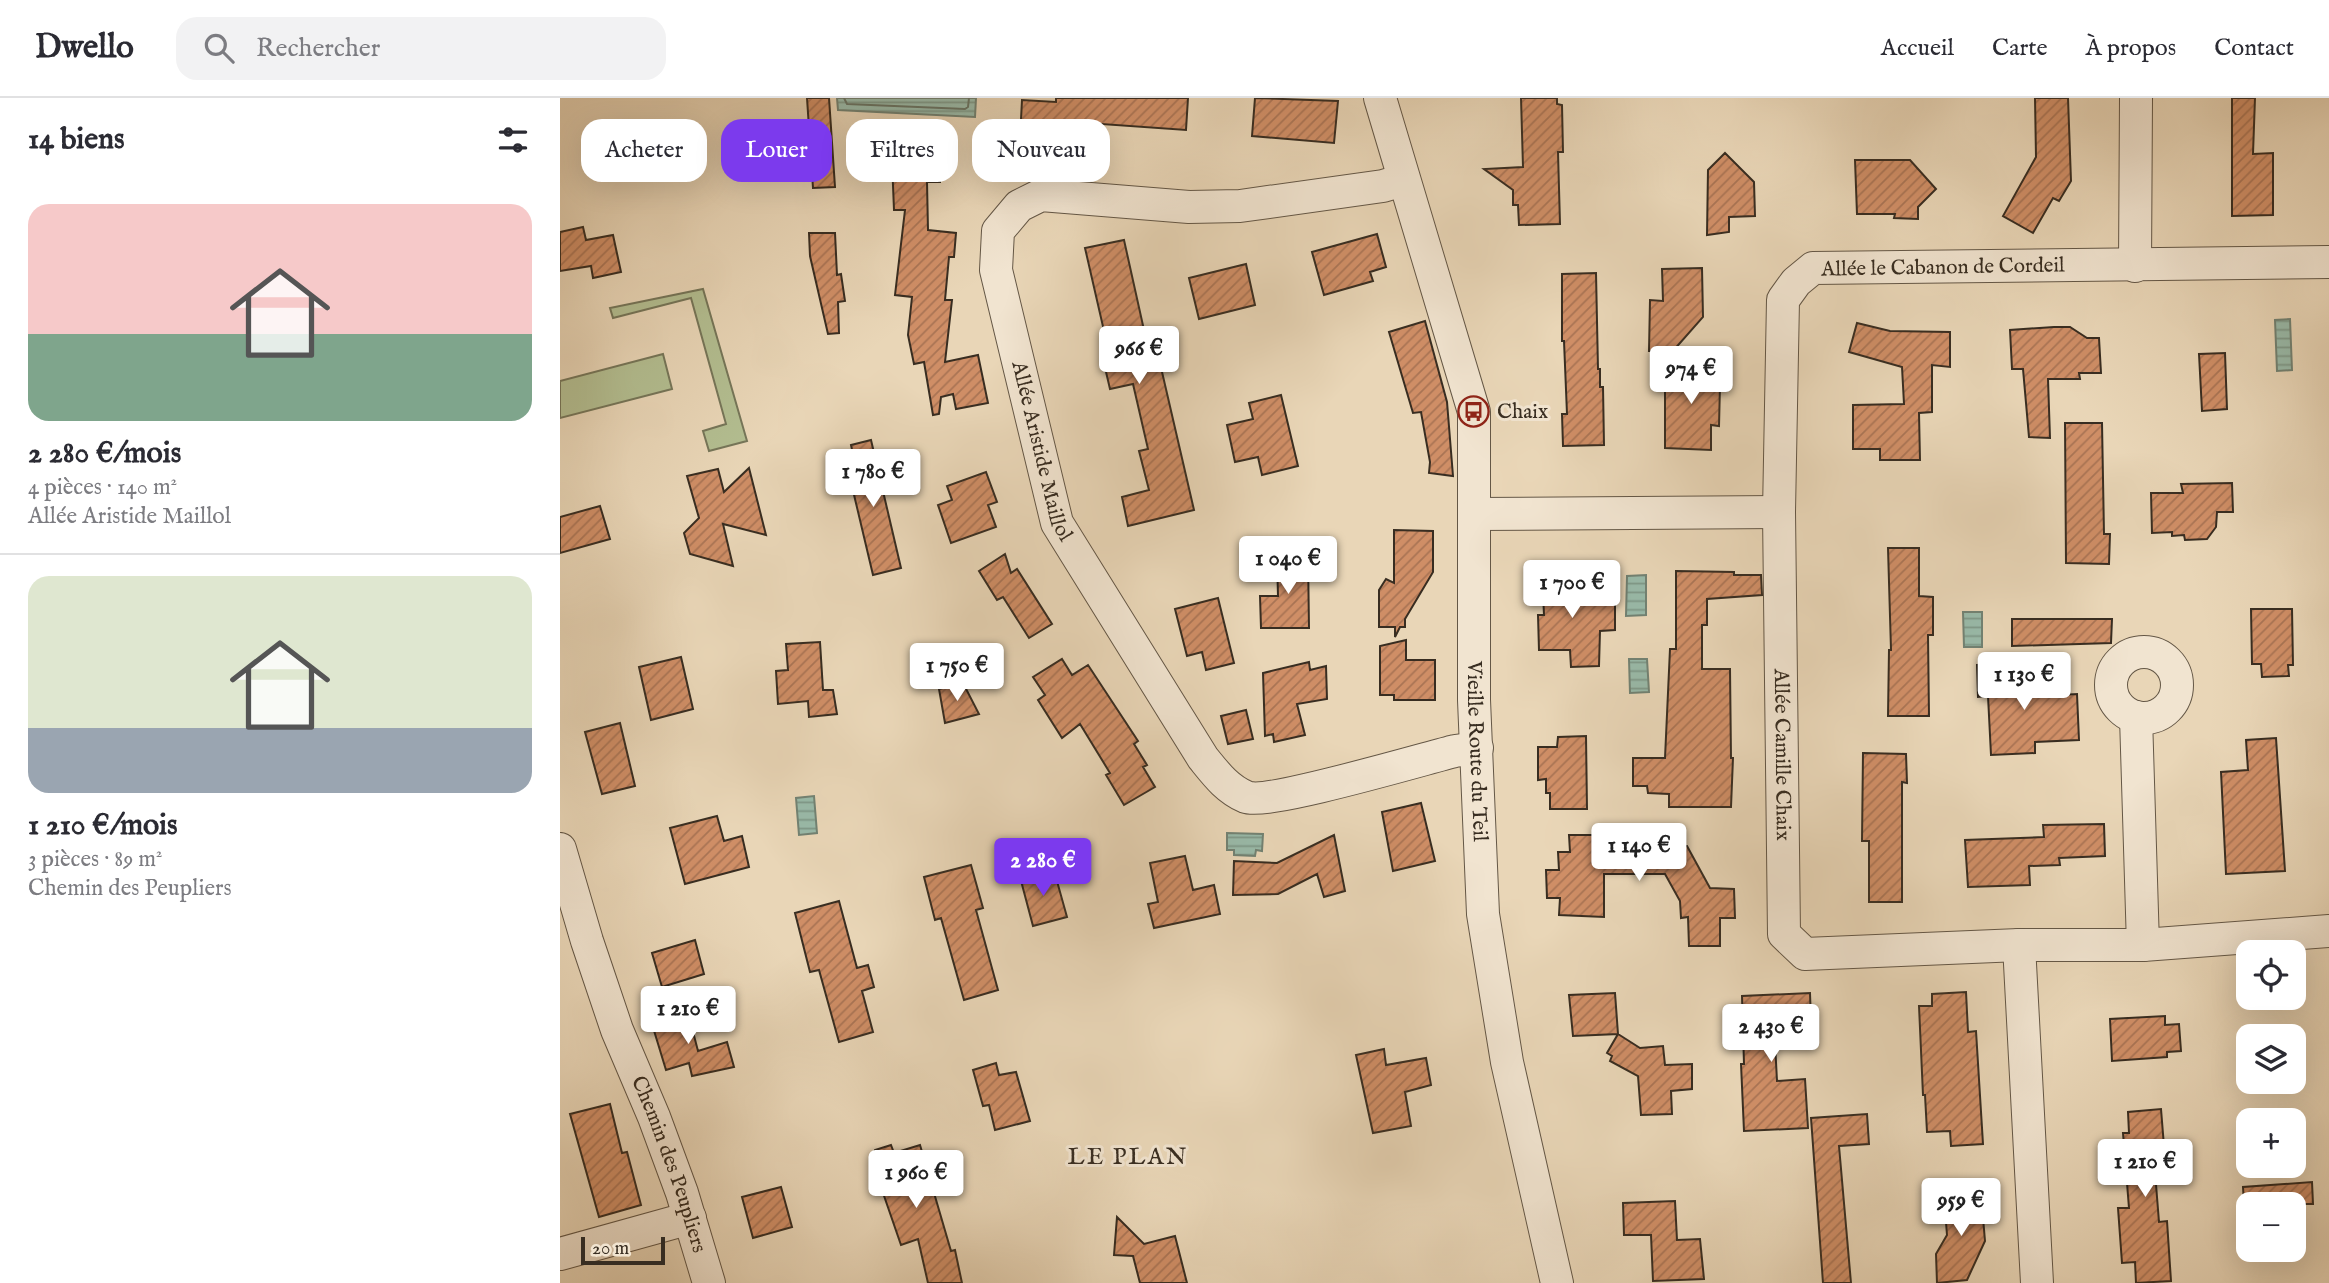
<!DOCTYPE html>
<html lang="fr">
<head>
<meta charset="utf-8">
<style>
  :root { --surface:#fff; --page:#f2f2f3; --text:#2b2b33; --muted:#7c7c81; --line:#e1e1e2; --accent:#7c3aed }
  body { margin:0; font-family:"IM FELL English",serif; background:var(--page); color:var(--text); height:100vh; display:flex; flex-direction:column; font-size:26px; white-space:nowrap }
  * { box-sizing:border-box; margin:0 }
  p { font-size:23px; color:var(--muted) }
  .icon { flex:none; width:38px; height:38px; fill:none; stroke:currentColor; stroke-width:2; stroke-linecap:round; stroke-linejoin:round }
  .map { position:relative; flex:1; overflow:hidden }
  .panel { display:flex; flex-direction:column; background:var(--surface); width:560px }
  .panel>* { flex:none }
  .hud { position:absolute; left:21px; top:21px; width:665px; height:63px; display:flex; gap:14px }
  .controls { position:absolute; left:1676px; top:842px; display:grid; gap:14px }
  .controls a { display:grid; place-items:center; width:70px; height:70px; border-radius:14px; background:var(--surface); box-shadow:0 7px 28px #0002; font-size:35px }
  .scale { position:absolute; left:21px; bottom:18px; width:84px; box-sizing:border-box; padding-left:7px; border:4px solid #382d21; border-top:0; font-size:19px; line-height:24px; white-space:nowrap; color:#382d21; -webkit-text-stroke:5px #f1e4d0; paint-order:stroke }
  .price { position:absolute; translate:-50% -60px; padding:0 16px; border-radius:7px; background:#fff; color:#222; font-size:23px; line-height:46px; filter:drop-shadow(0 2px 4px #0008) }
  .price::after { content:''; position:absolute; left:50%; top:42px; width:21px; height:16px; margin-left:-10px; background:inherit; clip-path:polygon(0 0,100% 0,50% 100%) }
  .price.active { background:var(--accent); color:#fff }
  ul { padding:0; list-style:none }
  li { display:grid; align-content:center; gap:14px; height:371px; padding:0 28px }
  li+li { border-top:2px solid var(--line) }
  li span { display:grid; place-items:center; height:217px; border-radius:21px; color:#555 }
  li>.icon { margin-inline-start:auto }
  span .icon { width:126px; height:126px; fill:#fffc; stroke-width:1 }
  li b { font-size:30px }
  h2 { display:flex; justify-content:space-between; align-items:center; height:84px; padding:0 28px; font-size:30px }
  .tag { padding:0 24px; border-radius:21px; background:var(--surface); box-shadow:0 7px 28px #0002; font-size:24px; line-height:63px }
  .tag.active { background:var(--accent); color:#fff }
  header { display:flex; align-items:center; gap:42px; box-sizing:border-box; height:98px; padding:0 35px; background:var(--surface); border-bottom:2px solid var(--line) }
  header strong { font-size:33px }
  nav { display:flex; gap:38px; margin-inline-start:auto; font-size:24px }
  .search { width:490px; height:63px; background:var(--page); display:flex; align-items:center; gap:18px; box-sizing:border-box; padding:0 24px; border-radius:21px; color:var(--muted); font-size:26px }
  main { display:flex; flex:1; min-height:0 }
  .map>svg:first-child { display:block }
</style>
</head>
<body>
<header>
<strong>Dwello</strong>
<div class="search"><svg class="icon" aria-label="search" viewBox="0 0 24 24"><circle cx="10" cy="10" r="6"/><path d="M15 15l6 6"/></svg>Rechercher</div>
<nav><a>Accueil</a><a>Carte</a><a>À propos</a><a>Contact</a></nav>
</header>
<main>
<section class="panel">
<h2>14 biens<svg class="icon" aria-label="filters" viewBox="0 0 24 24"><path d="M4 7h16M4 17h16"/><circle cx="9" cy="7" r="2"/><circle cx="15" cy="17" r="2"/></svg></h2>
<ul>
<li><span style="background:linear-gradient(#f6c9c9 60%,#7fa58c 0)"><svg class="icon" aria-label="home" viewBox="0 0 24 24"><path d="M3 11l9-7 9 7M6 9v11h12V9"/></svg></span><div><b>2 280 €/mois</b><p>4 pièces · 140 m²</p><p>Allée Aristide Maillol</p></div></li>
<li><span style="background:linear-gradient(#dfe7d0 70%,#9aa5b1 0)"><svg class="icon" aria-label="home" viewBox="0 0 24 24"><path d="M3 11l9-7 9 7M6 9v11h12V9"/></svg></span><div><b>1 210 €/mois</b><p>3 pièces · 89 m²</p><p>Chemin des Peupliers</p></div></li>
</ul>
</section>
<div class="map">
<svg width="1769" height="1185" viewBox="0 0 1769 1185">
  <defs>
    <pattern id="water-rules" width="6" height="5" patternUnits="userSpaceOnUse" patternTransform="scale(1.75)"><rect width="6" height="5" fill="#99baa9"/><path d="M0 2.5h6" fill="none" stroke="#7e9889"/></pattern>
    <pattern id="building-hatch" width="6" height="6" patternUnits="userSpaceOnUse" patternTransform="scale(1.75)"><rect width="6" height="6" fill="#cf8e66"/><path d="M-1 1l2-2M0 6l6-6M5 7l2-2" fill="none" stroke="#a97454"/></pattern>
  </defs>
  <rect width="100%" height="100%" fill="#e9d6b7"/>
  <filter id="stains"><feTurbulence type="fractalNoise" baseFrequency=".00286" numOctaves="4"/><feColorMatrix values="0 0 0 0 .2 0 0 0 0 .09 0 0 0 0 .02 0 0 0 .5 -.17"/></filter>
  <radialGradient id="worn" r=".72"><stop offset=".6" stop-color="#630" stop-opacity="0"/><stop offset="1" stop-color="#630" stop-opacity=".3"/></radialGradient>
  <path fill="#b3be91" stroke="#767659" stroke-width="2" d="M143,191L187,343L149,353L143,333L166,326L131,200L53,220L50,210Z
    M103,256L112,291L0,320V283Z"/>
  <path fill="url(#water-rules)" stroke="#728273" stroke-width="2" d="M277,0H416L415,19L278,12Z
    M1730,221L1732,272L1717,273L1715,222Z
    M1086,477V517L1066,518L1067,478Z
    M1403,514H1422V549H1404Z
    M1069,561H1087L1089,594L1070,595Z
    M254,698L257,735L239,737L236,700Z
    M667,735L703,736L702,753L696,752L695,758L674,757V752H667Z"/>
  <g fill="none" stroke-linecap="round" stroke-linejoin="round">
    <path stroke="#687465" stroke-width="2" d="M284,0L287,6L405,11L408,9L409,0"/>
  </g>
  <path fill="url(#building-hatch)" stroke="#382d21" stroke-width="2" d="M247,0H269L275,89L253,90Z
    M496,0H628L626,32L542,26L541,32L527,31L526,36L495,33L494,44L460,41L462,2L496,4Z
    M695,0L778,3L774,45L692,38Z
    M961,0H997V6L1002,7L1003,54H998L1000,126L959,127L958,107H953V92L924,71L963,69Z
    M1475,0H1508L1511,83L1499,103L1493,100L1473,135L1443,118L1476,59Z
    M1672,0H1695L1693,56L1713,55V117L1672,118Z
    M117,27L140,32L134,59L112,54Z
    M383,31L384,62H380V84H367L368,132L396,135L394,159H389L385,202H392L385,264L418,257L428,305L396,311L393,296L381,299L379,316L373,317L364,264L354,266L348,237L352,199L335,197L345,112H334L332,63L345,62L344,32Z
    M1165,55L1194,84L1195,118L1169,119V134L1147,137L1148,72Z
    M1295,62H1350L1376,91L1358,109V121L1334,120L1335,116H1297Z
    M23,129L26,142L53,137L61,174L33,180L31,168L0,173V134Z
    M249,135H275L277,177L281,176L285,203L278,204L279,235L268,236L250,158Z
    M817,136L826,169L810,174L813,183L764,197L752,154Z
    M564,142L588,250L596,248L634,412L568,428L562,399L589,392L579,353L588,351L573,286L550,291L543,261L550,259L525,150Z
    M686,166L695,207L639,221L629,180Z
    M1142,170L1143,219L1113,253H1089L1090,202L1103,203L1102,171Z
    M1036,175L1038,271H1040V289H1043L1044,347L1003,348L1002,316H1007L1004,243H1002V176Z
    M865,223L887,304L893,378L869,375L870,364L861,314L853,315L829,234Z
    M1297,225L1330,233L1390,234V269L1372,267V314L1359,315L1360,362H1320V351H1293V307L1344,306L1342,269L1289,254Z
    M1494,229H1510L1527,240H1539L1541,275H1519L1520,281H1488L1490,340L1469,339L1463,271H1452L1450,232Z
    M1665,255L1667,311L1642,313L1639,256Z
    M1154,266V286L1160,287L1159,328L1151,327V352L1105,350V267Z
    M721,297L738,368L702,377L698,359L675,364L667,327L693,321L689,305Z
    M1505,325H1542L1544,436H1550L1549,466L1506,465Z
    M311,342L341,470L313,477L286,363L294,361L291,347Z
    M189,370L206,437L163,426L173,468L130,456L124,435L139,420L127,378L158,371L164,394Z
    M426,374L437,404L428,407L436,429L391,445L378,407L392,402L387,388Z
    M1672,385L1673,414H1657L1656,429L1647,441L1625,442L1624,437L1612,438V434L1592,435L1591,395H1623L1621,386Z
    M40,408L50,441L0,455V419Z
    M834,432L873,433V474L845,521V529H840L835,539V529H819V492L826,481L834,485Z
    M1328,450H1359V498L1373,499V537H1368L1369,618H1328L1329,552H1331Z
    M445,456L451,475L457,471L492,526L469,540L443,499L437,502L419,473Z
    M717,458H748L749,530H701L700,498H718Z
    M1015,470L1016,507H1055V532L1040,533L1039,568L1011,569L1010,552H979L978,517H984L982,472Z
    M1116,473L1174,474V477H1201L1202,497L1147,501V527H1142V571H1170L1171,660H1173L1171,709H1109V696L1088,695L1087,688H1073V660H1105L1110,551H1116Z
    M658,500L674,565L646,572L642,554L627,558L615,511Z
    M1691,511H1732L1733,567H1728L1729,578L1702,579L1701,566H1692Z
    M1452,521H1552L1551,545L1452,548Z
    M846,542V562H875V602H834V597H820V548Z
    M260,544L263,592H273L277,616L249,619L248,603L218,606L216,573L228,572L226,546Z
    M121,559L133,611L91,622L79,569Z
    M502,561L512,577L528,567L578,643L574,646L587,667L583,669L595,689L564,707L546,677L550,675L520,626L502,640L478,602L485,597L473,579Z
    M749,564L750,572L766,568L767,601L737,606L745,637L714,644L713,636L705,638L703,575Z
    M1460,565L1462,599L1517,596L1519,642L1475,644V655L1431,657L1428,598L1418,599L1417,567Z
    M403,585L419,616L385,625L379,591Z
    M686,612L693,641L668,646L661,618Z
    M60,625L75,688L42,696L25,634Z
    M1026,638L1027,711H990V695H986V681L978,682V649H997L998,639Z
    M1716,640L1725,773L1666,776L1661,674L1688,672L1686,642Z
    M1303,655L1346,656L1347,685L1342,684V804H1309V743H1302Z
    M861,705L875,763L833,773L822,714Z
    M157,718L164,743L182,738L189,769L125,786L110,730Z
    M1544,726L1545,758L1499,760L1500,767L1469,768L1470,787L1408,789L1405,742L1484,739L1483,727Z
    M774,737L785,793L764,799L757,776L718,796L673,797L674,763L717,765Z
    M1009,737H1043V748H1127L1150,790L1174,791L1175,820H1160V848H1129L1128,819L1121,820L1120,803L1105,776H1044V819L999,817L1000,800H987L986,772H999L998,754H1010Z
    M625,758L633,792L654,787L660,816L594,830L588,806L598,804L590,765Z
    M411,767L423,810L416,812L438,892L404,902L381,820L375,822L364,779Z
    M485,773L487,779L495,776L507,819L473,828L460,779Z
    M279,803L297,870L308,867L314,889L302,893L313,934L279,944L259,872L250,874L235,815Z
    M135,842L144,876L102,889L92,855Z
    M1406,894L1408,934L1416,933L1423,1046L1391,1048L1390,1033L1367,1034L1365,997H1363L1359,908H1372V896Z
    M1055,895L1058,936L1013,938L1009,897Z
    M1250,895L1251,924L1214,926L1217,983L1245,981L1248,1030L1184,1033L1181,966H1184L1182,898Z
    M126,907L138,953L167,944L174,969L132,978L129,965L106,972L92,926L108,922L106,913Z
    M1605,918V927L1619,926L1621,953L1607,954V959L1552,963L1550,921Z
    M1058,936L1080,950L1103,948L1105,967L1132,966V991L1111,993L1112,1016L1081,1017L1078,978L1050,963L1052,958L1047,955Z
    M824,951L826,967L866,960L871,987L845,994L851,1028L813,1035L796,957Z
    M436,965L439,977L456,974L470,1023L435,1032L429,1007L423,1008L413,972Z
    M50,1006L62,1055L67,1054L81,1107L39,1119L10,1016Z
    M1601,1011L1606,1073L1595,1074L1599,1124L1607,1123L1611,1183L1576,1185L1575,1164L1562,1165L1558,1110H1569L1563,1035H1569L1568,1014Z
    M1307,1016L1309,1046L1279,1048L1291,1185H1263L1251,1020Z
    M331,1047L334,1055L360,1047L391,1153L395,1152L402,1185H368L358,1141L341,1147L312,1063L315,1052Z
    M1752,1084L1753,1106H1684L1683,1089Z
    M221,1089L232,1129L193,1140L182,1099Z
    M1421,1096L1425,1143L1407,1182L1377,1185L1376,1156L1387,1137L1384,1099Z
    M1115,1103L1117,1142L1140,1141L1144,1181L1093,1183L1091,1137H1064L1063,1105Z
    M557,1119L584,1146L615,1138L627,1185H580L573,1158L554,1157Z"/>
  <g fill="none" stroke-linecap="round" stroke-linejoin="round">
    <defs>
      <g id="street">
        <path id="s1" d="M820,0L914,314V602L923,816L947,964L997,1185"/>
        <path id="s2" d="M843,82L823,88L680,108L629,109L481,97L459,108L438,133L436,172L497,425L643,660C656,676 667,691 686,699C708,707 863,661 895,653L917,650"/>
        <path id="s3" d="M1769,164L1253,170L1236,184L1223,202L1219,414L1224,836L1245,856L1459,847H1583L1769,833"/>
        <path d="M1575,168L1576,0"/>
        <path d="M916,416L1219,414"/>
        <circle cx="1584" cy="587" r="33"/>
        <path d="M1576,619L1583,847"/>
        <path id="s4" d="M0,751L27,843L57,932L94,1019L122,1095L149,1185"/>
        <path d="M1459,847L1477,1185"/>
        <path d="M0,1156L130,1120"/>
      </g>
    </defs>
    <use href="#street" stroke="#645746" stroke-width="34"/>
    <use href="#street" stroke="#f1e4d0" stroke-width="32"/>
  </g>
  <defs>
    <symbol id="bus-ring" viewBox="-11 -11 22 22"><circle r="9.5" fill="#f1e4d0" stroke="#8f2418" stroke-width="1.5"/><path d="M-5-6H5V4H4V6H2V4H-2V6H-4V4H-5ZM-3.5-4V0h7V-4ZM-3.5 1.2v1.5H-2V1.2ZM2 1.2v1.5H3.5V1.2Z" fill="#8f2418"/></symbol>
  </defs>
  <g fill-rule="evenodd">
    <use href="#bus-ring" x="896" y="296" width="35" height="35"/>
  </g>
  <g text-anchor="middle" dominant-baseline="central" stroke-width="6" stroke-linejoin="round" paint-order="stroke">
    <g font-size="21" fill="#382d21" stroke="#f1e4d0">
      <text transform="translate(1383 170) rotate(-1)">Allée le Cabanon de Cordeil</text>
      <text stroke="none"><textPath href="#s2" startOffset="648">Allée Aristide Maillol</textPath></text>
      <text stroke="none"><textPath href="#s1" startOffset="667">Vieille Route du Teil</textPath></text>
      <text stroke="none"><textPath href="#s3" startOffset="1015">Allée Camille Chaix</textPath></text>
      <text stroke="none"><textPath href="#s4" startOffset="334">Chemin des Peupliers</textPath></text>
    </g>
    <g font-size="21" fill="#382d21" stroke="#f1e4d0" text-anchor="start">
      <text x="937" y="314">Chaix</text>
    </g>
    <g font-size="24" letter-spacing="2" fill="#382d21" stroke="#f1e4d0">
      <text x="568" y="1059">LE PLAN</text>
    </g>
  </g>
  <rect width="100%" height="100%" filter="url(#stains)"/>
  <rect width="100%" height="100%" fill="url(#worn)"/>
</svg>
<div class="controls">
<a><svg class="icon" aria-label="locate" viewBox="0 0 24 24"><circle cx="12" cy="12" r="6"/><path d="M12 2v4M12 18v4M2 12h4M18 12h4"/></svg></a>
<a><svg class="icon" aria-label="layers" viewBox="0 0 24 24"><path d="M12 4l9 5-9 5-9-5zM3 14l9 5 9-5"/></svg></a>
<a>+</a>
<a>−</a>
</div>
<div class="scale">20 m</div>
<b class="price" style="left:579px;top:288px">966 €</b>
<b class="price" style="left:1131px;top:308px">974 €</b>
<b class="price" style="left:313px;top:411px">1 780 €</b>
<b class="price" style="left:728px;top:498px">1 040 €</b>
<b class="price" style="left:1012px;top:522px">1 700 €</b>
<b class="price" style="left:397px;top:605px">1 750 €</b>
<b class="price" style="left:1464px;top:614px">1 130 €</b>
<b class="price" style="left:1079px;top:785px">1 140 €</b>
<b class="price active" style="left:483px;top:800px">2 280 €</b>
<b class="price" style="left:128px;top:948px">1 210 €</b>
<b class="price" style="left:1211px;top:966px">2 430 €</b>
<b class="price" style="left:1585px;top:1101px">1 210 €</b>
<b class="price" style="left:356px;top:1112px">1 960 €</b>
<b class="price" style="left:1401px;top:1140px">959 €</b>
<div class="hud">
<a class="tag">Acheter</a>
<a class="tag active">Louer</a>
<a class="tag">Filtres</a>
<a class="tag">Nouveau</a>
</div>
</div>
</main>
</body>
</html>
